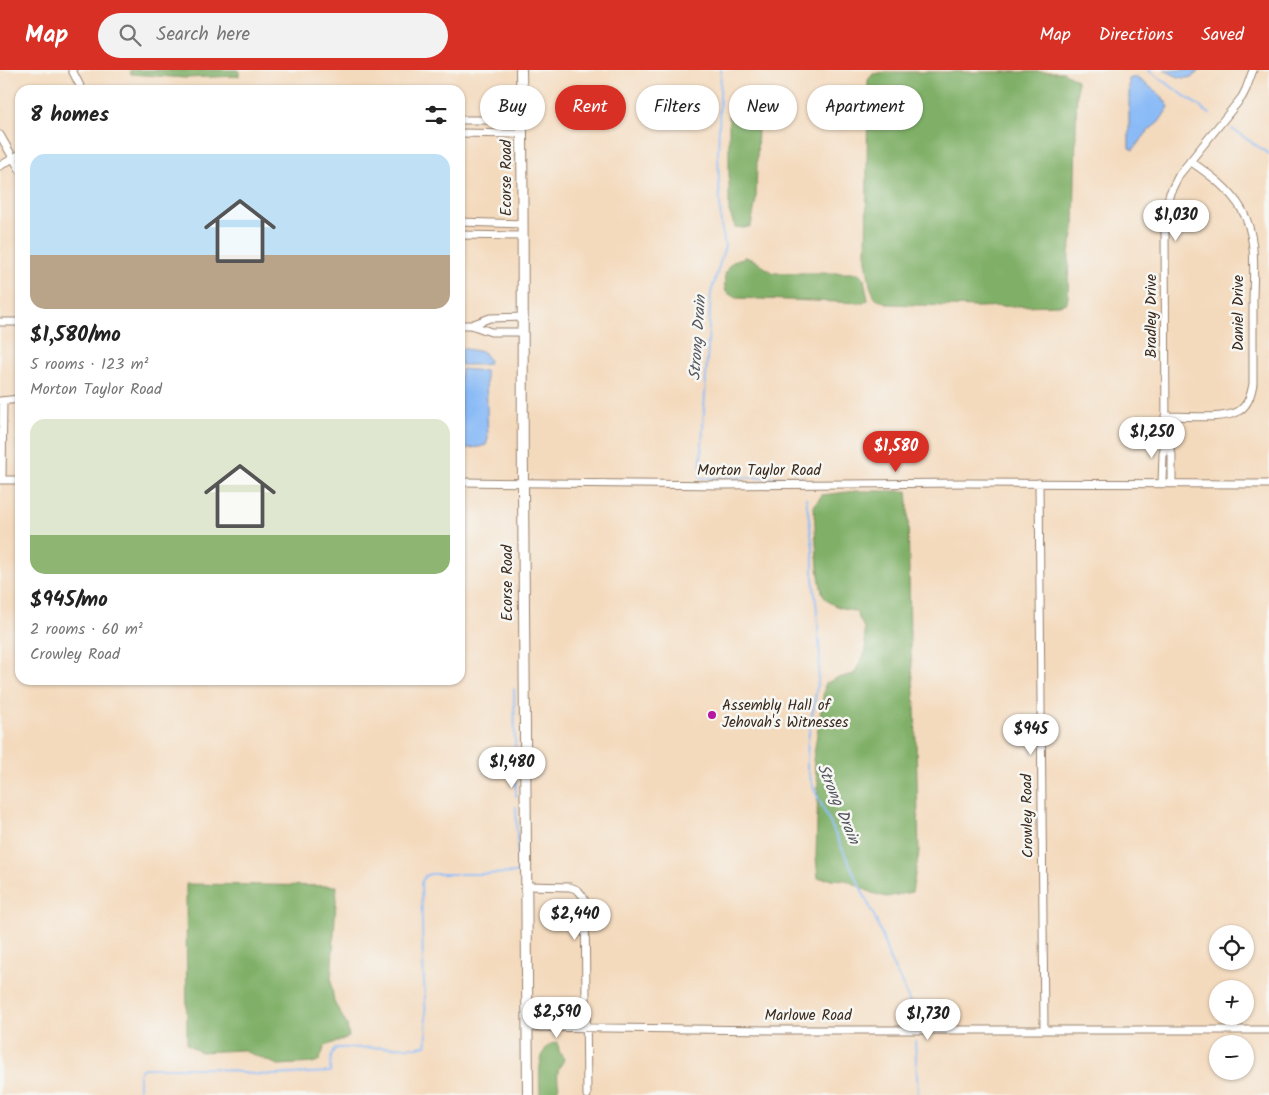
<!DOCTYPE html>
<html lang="en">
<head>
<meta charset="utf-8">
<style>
  :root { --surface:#fff; --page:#f2f2f2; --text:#222; --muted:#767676; --accent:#d93025 }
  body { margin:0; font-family:Kalam,sans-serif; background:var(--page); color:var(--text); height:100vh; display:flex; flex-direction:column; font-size:19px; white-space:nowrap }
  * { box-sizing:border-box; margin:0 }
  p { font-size:16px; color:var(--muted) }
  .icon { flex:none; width:28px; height:28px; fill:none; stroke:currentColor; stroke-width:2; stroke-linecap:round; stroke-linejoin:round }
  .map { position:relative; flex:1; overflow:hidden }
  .side { position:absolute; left:15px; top:15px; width:450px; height:600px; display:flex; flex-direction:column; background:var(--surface); border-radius:15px; box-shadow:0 1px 4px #0004 }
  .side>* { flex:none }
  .guide { position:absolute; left:480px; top:15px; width:475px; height:45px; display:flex; gap:10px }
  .tools { position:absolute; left:1209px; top:855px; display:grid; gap:10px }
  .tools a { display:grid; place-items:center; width:45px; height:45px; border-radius:50%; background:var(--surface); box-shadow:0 1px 4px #0004; font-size:25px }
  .price { position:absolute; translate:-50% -42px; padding:0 11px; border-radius:18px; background:#fff; color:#222; font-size:16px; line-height:32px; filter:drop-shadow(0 1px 2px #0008) }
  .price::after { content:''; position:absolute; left:50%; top:30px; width:15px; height:11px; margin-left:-8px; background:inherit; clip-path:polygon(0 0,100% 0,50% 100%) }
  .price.on { background:var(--accent); color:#fff }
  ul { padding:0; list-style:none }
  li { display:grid; align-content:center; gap:10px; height:265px; padding:0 15px }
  li span { display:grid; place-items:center; height:155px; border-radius:15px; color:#555 }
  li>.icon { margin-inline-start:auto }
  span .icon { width:90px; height:90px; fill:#fffc; stroke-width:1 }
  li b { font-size:21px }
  h2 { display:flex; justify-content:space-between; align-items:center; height:60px; padding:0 15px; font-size:21px }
  .chip { padding:0 18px; border-radius:22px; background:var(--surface); box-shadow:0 1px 4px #0004; font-size:18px; line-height:45px }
  .chip.on { background:var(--accent); color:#fff }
  header { display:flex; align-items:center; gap:30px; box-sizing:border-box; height:70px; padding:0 25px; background:var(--accent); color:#fff }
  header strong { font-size:24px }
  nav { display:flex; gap:28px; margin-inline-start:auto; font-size:18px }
  .search { width:350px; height:45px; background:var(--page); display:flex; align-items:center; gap:12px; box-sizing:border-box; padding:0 18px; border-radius:28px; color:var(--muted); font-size:19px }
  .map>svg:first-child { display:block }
</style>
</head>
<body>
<header>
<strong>Map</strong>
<div class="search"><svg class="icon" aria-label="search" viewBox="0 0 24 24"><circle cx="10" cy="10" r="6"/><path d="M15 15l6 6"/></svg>Search here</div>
<nav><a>Map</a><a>Directions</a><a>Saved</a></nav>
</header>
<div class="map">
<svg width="1269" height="1025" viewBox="0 0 1269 1025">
  <rect width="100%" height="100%" fill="#f6f6f2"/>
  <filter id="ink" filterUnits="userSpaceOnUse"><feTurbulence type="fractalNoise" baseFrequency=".02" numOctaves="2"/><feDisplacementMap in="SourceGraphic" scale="10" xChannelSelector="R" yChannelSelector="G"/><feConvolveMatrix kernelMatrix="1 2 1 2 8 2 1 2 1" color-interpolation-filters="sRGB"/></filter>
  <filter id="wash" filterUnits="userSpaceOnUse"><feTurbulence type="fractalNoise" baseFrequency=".0096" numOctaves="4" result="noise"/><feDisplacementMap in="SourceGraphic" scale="20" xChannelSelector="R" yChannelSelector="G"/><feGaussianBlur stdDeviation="1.12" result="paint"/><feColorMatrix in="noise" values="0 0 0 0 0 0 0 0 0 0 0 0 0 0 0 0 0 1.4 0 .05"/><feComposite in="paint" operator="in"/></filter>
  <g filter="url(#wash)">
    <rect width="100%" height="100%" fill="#f4dabd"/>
    <path fill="#80b068" stroke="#5e6d43" d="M130,0H239V6L185,8L131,4Z
      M886,2H1063L1077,10L1074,161L1069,183L1068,227L1067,233L1059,235L977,237L889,234L875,228L870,216L866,190L868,10L873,4Z
      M738,26L747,27L757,42L758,53L756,130L751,156L744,158L735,157L729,141V33Z
      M745,187L754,190L773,203H859L864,209L868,230L863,233L736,228L726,222C723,212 724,199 733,192C736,189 742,189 745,187Z
      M856,421H907L908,432L910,572L915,635L919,782L912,822L886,827L872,823L846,810L818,808L816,787L818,712L813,690L825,614L834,609L854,604L866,581L864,558L856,542C845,538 833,538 825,528C817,519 815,451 814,436L822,425Z
      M186,814L337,816L331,912L334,932L347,955L349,967L325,976L319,991L316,993L278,995L242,980L200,982L187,974Z
      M558,972L559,981L564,989C563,992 562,994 560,996C557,1001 557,1011 559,1016L555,1025H540C540,1008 535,975 558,972Z"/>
    <path fill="#8bbbf6" stroke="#63728a" d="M1164,0H1200C1187,14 1179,7 1164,0Z
      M1135,7C1148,15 1162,24 1169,37L1159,52L1149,60L1133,80L1129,78V9Z
      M461,278L483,282L489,290L488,294L481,295H461L460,280Z
      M462,299L485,301L486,307L488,369L486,375L479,377L460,379V303Z"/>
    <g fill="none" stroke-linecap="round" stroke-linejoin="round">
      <path stroke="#8bbbf6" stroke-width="2" d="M721,0L718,83L719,112L721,155L725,176L711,223L700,408L802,407
        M1148,0L1210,44
        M1232,59L1269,84
        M806,428L813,478V508L817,541L820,588L818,611L808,669L807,689V698L814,719L874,846L882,865L889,888L902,914L913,940L915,947
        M514,619L516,726
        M915,971L918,1025
        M139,1025V1004L141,1000L144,998H213L252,1004L273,1005L330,1002C331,994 329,982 337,978L418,977L426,975L427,970L423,892L421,813L425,806L430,804H481L516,803L518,798L516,737"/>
    </g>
  </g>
  <g filter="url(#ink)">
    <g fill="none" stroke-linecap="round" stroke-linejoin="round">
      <defs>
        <path id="street" d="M72,0L82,20
          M460,50H522
          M460,63L522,64
          M0,65L20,100
          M0,96L20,84
          M460,152L522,154
          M460,165L522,166
          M0,252H20
          M460,255H471L491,262H523
          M471,255L490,248L523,247
          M0,331L20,329
          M1165,346C1183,346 1225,350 1239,341C1249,334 1251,324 1253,314C1253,287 1253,260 1253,234C1253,203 1258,168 1242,140C1230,119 1209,104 1190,91
          M1167,371L1172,385V413
          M0,410H20
          M2,410L3,331
          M460,412L724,415L966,413L1269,414
          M1039,413L1044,959
          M1162,413L1163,384L1166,368L1165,158L1166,138L1170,123L1179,105L1242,27L1246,19L1253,0
          M527,816L570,817C578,819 582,823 585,831L587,1025
          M527,957L771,960H1269"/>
        <path id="secondary" d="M521,0C524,139 522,278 523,417C524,620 527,822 528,1025"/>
      </defs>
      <use href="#street" stroke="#98826e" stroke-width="9"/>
      <use href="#secondary" stroke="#98826e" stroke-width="12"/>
      <use href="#street" stroke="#fff" stroke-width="7"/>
      <use href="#secondary" stroke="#fff" stroke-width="10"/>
    </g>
  </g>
  <circle fill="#b5179e" stroke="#f6f6f2" stroke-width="2" cx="712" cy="645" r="5"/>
  <g text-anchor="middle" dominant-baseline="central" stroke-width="5" stroke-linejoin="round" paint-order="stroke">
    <g font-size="15" fill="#3b2a1e" stroke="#f6f6f2">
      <text transform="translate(507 108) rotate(-90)">Ecorse Road</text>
      <text transform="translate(1239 243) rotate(-90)">Daniel Drive</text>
      <text transform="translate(1152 246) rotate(-90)">Bradley Drive</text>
      <text x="759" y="401">Morton Taylor Road</text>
      <text transform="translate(508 513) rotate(-90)">Ecorse Road</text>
      <text transform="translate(1028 746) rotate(-91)">Crowley Road</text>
      <text x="808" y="946">Marlowe Road</text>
    </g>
    <g font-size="15" fill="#3b2a1e" stroke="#f6f6f2" text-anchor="start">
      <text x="722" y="636">Assembly Hall of<tspan x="722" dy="17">Jehovah's Witnesses</tspan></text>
    </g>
    <g font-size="16" font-style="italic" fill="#53565f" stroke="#f6f6f2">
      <text transform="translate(698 268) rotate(-86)">Strong Drain</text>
      <text transform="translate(838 734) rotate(67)">Strong Drain</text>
    </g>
  </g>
</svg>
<div class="tools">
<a><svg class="icon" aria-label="locate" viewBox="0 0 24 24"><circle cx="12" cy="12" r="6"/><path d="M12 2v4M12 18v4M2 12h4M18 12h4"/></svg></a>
<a>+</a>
<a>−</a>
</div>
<b class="price" style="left:1176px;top:172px">$1,030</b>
<b class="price" style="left:1152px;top:389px">$1,250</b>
<b class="price on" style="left:896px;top:403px">$1,580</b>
<b class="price" style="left:1031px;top:686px">$945</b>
<b class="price" style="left:512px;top:719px">$1,480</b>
<b class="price" style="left:575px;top:871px">$2,440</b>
<b class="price" style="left:557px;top:969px">$2,590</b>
<b class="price" style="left:928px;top:971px">$1,730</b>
<div class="guide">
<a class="chip">Buy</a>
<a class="chip on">Rent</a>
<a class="chip">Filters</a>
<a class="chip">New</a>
<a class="chip">Apartment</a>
</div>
<section class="side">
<h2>8 homes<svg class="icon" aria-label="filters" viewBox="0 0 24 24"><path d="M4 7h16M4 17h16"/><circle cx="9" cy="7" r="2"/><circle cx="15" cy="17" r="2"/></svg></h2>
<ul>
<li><span style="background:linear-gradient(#bfe0f5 65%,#b9a48a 0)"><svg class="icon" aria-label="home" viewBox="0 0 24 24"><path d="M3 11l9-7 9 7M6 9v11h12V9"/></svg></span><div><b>$1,580/mo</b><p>5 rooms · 123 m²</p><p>Morton Taylor Road</p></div></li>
<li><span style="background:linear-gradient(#dfe7d0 75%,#8fb573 0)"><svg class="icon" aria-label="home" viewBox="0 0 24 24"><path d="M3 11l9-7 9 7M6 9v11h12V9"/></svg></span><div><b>$945/mo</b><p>2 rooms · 60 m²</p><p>Crowley Road</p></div></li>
</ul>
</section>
</div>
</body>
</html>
